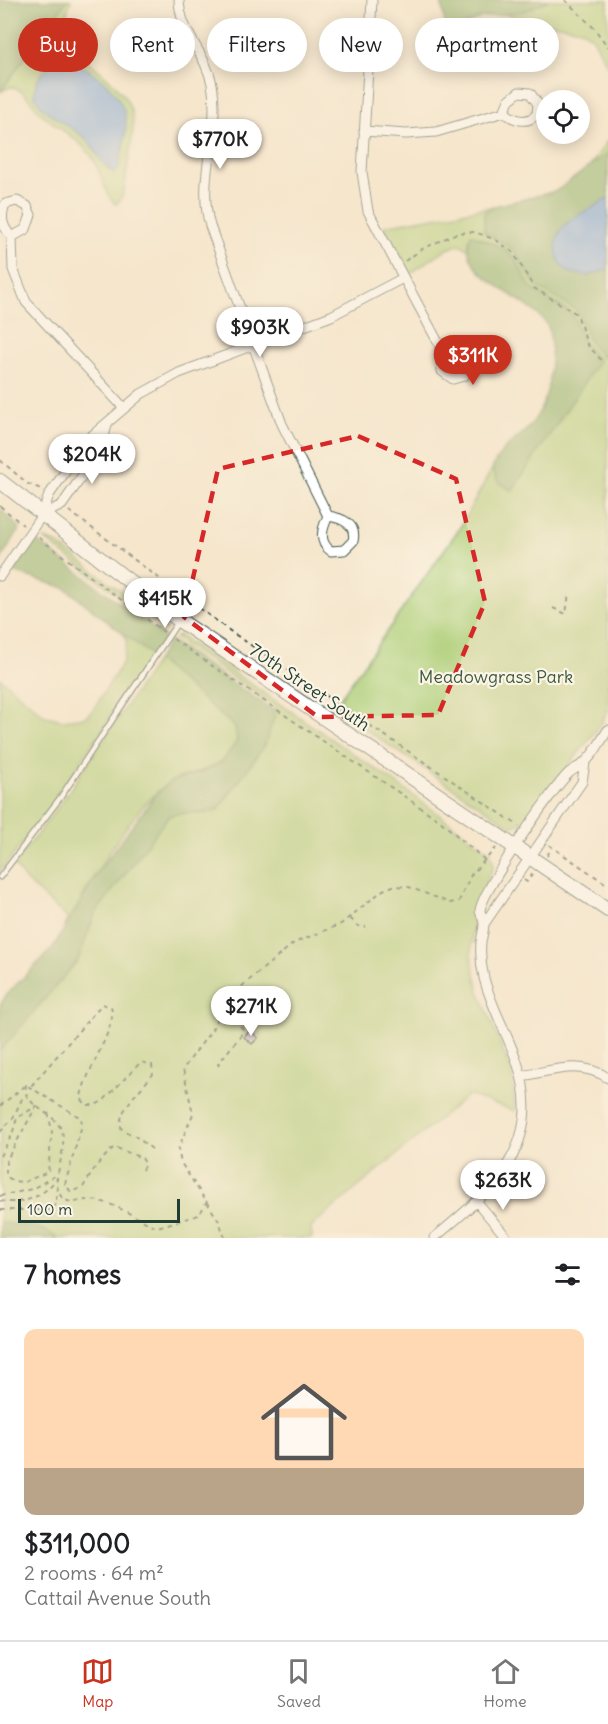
<!DOCTYPE html>
<html lang="en">
<head>
<meta charset="utf-8">
<style>
  :root { --surface:#fff; --page:#f2f2f2; --text:#202124; --muted:#757577; --line:#e0e0e0; --accent:#c8321e }
  body { margin:0; font-family:Delius,sans-serif; background:var(--page); color:var(--text); height:100vh; display:flex; flex-direction:column; font-size:22px; white-space:nowrap }
  * { box-sizing:border-box; margin:0 }
  p { font-size:20px; color:var(--muted) }
  .icon { flex:none; width:33px; height:33px; fill:none; stroke:currentColor; stroke-width:2; stroke-linecap:round; stroke-linejoin:round }
  .map { position:relative; height:1238px; overflow:hidden }
  .panel { display:flex; flex-direction:column; background:var(--surface); flex:1 }
  .panel>* { flex:none }
  .hud { position:absolute; left:18px; top:18px; width:573px; height:54px; display:flex; gap:12px }
  .buttons { position:absolute; left:536px; top:90px; display:grid; gap:12px }
  .buttons a { display:grid; place-items:center; width:54px; height:54px; border-radius:50%; background:var(--surface); box-shadow:0 3px 15px #0003; font-size:30px }
  .scale { position:absolute; left:18px; bottom:15px; width:162px; box-sizing:border-box; padding-left:6px; border:3px solid #1f3d34; border-top:0; font-size:16px; line-height:21px; white-space:nowrap; color:#1f3d34; -webkit-text-stroke:4px #fcf5e5; paint-order:stroke }
  .price { position:absolute; translate:-50% -51px; padding:0 14px; border-radius:21px; background:#fff; color:#222; font-size:20px; line-height:39px; filter:drop-shadow(0 2px 3px #0008) }
  .price::after { content:''; position:absolute; left:50%; top:36px; width:18px; height:14px; margin-left:-9px; background:inherit; clip-path:polygon(0 0,100% 0,50% 100%) }
  .price.on { background:var(--accent); color:#fff }
  ul { padding:0; list-style:none }
  li { display:grid; align-content:center; gap:12px; height:318px; padding:0 24px }
  li span { display:grid; place-items:center; height:186px; border-radius:12px; color:#555 }
  li>.icon { margin-inline-start:auto }
  span .icon { width:108px; height:108px; fill:#fffc; stroke-width:1 }
  li b { font-size:26px }
  h2 { display:flex; justify-content:space-between; align-items:center; height:72px; padding:0 24px; font-size:26px }
  .chip { padding:0 21px; border-radius:27px; background:var(--surface); box-shadow:0 3px 15px #0003; font-size:21px; line-height:54px }
  .chip.on { background:var(--accent); color:#fff }
  .tabs { display:flex; justify-content:space-around; align-items:center; height:84px; border-top:2px solid var(--line); background:var(--surface); font-size:16px; color:var(--muted) }
  .tabs a { display:grid; justify-items:center; gap:3px }
  .tabs .on { color:var(--accent) }
  .map>svg:first-child { display:block }
</style>
</head>
<body>
<div class="map">
<svg width="608" height="1238" viewBox="0 0 608 1238">
  <rect width="100%" height="100%" fill="#fcf5e5"/>
  <filter id="ink" filterUnits="userSpaceOnUse"><feTurbulence type="fractalNoise" baseFrequency=".0167" numOctaves="2"/><feDisplacementMap in="SourceGraphic" scale="12" xChannelSelector="R" yChannelSelector="G"/><feConvolveMatrix kernelMatrix="1 2 1 2 8 2 1 2 1" color-interpolation-filters="sRGB"/></filter>
  <filter id="wash" filterUnits="userSpaceOnUse"><feTurbulence type="fractalNoise" baseFrequency=".008" numOctaves="4" result="noise"/><feDisplacementMap in="SourceGraphic" scale="24" xChannelSelector="R" yChannelSelector="G"/><feGaussianBlur stdDeviation="1.35" result="paint"/><feColorMatrix in="noise" values="0 0 0 0 0 0 0 0 0 0 0 0 0 0 0 0 0 1.4 0 .05"/><feComposite in="paint" operator="in"/></filter>
  <g filter="url(#wash)">
    <rect width="100%" height="100%" fill="#f5e6cc"/>
    <path fill="#abcd75" stroke="#658554" stroke-width="1.5" d="M67,0H71C48,56 116,66 131,110C137,128 129,151 127,170C125,181 126,197 116,204C107,201 100,170 94,160C81,140 58,129 41,113C31,104 25,88 10,87L0,92Z
      M460,0H608V67L593,38L581,29L502,14L514,13Z
      M608,140V711L599,727L525,821L512,827L333,708L336,705L339,707L342,703L338,701L459,529L492,469L496,479L546,409L559,325L469,247L470,251L460,244L443,251L410,274L384,226L590,189L604,156L591,165Z
      M44,539L56,543L166,625L165,630Z
      M120,629L152,656L41,820L0,872V678L45,716L63,720L85,717L93,710L123,662L127,641Z
      M179,635L393,781L490,852L494,865L474,911L471,955L479,991L512,1073L515,1111L468,1095L319,1220L311,1228L312,1238H0V1028L169,789L203,813L276,707L175,638Z
      M157,660L235,727C240,735 238,740 233,748C214,778 186,768 163,787C126,817 85,891 63,934L67,918L26,881L14,865L63,800Z"/>
    <path fill="#88b066" stroke="#54764d" stroke-width="1.5" d="M0,0H67L0,92Z
      M441,0H549L525,11L480,18L454,31L445,23Z
      M608,153V198L587,211L557,241L558,260L588,276L608,269V350L602,357L590,343L577,311L536,286L513,249L484,232V212L495,206L556,191Z
      M471,234L504,248L516,260L531,288L573,314L585,345L599,361L512,491L498,482L492,469C498,452 512,443 525,431C551,406 554,363 549,329C536,297 453,280 471,234Z
      M0,509L20,528L0,561Z
      M37,541L165,637L152,656L65,588L13,572Z
      M170,640L276,712L265,745L218,810C202,818 181,808 167,818L95,914L78,960L0,1051V1005L7,994L52,949L100,869L157,793L172,781L204,771L222,762L237,741L235,727L157,660Z
      M0,1222L41,1229L59,1238H0Z"/>
    <path fill="#72a0da" stroke="#486e87" stroke-width="1.5" d="M60,58C85,62 120,89 125,115C128,132 122,151 119,167L115,173C102,168 97,150 87,140C71,125 46,117 35,97C32,82 47,64 60,58Z
      M608,198V269L588,276L568,272C560,265 556,258 556,247C557,217 587,214 608,198Z"/>
    <g id="blocks">
      <path fill="#c5aaeb" d="M250,1030L258,1038L252,1044L244,1037Z"/>
    </g>
  </g>
  <g filter="url(#ink)">
    <use href="#blocks" fill-opacity="0" stroke="#3f564b" stroke-width="1.5"/>
    <g fill="none" stroke-linecap="round" stroke-linejoin="round">
      <defs>
        <path id="lane" d="M0,877L60,798L178,622"/>
        <path id="street" d="M179,0C180,33 206,53 212,84C221,131 196,178 210,226L282,424L328,516C322,529 318,542 331,551L344,550L353,541C357,524 342,518 328,516
          M372,0L362,172L368,211L440,346L442,371L453,379L464,376L469,367L467,356L459,350L440,346
          M364,131L406,134L436,132L504,112C514,120 527,125 537,114L538,104L530,93L519,92L509,100L504,112
          M12,237C2,227 0,217 5,204L17,201L27,206L31,215L26,229L12,237L13,269L26,302L124,408
          M42,515L62,505L101,449L107,425
          M0,576L42,515L49,495L88,439L141,394L179,373L331,316L403,278
          M484,924L582,782L585,763
          M521,1076C552,1071 580,1059 608,1078
          M477,1202L507,1238
          M434,1238C493,1189 547,1145 516,1059C506,1031 491,1006 484,978C481,966 480,954 481,942C482,936 484,929 484,924C484,919 481,915 480,911C480,894 554,786 569,773C573,769 580,767 584,763C594,755 601,740 608,730"/>
        <path id="secondary" d="M0,481L179,620L608,910"/>
      </defs>
      <use href="#lane" stroke="#3f564b" stroke-width="7"/>
      <use href="#street" stroke="#3f564b" stroke-width="11"/>
      <use href="#secondary" stroke="#3f564b" stroke-width="16"/>
      <path stroke="#3f564b" stroke-width="2" stroke-dasharray="4.5 4.5" stroke-linecap="butt" d="M565,0L594,28L608,47
        M405,261L422,249L457,233L475,232L496,240L513,252L534,288L577,314L587,344L604,363
        M0,460L28,484L41,489
        M0,506L23,525
        M69,511L230,631L519,826
        M39,538L164,632
        M553,608L566,614L569,593
        M173,639L439,820L486,861
        M549,845L608,885
        M547,856L552,847
        M524,880L527,882L534,872
        M350,918L358,926L366,927
        M223,1005L247,1034
        M219,1066L218,1064L244,1031
        M37,1105L6,1161V1175L12,1181L24,1182L48,1172L52,1131L48,1112
        M0,1106L26,1085L81,1118L82,1125L65,1184L71,1192L83,1187L97,1165L114,1147L142,1158L145,1163L142,1170
        M0,1132L13,1118L22,1099L26,1095
        M152,1149L135,1136L122,1130C114,1112 143,1088 153,1074L152,1065L141,1062L103,1101L95,1105H86L81,1098C83,1075 119,1025 111,1007L102,1004L32,1085H26C22,1106 53,1111 61,1129C67,1143 59,1163 57,1179C57,1186 57,1194 64,1199C74,1206 79,1199 90,1200C115,1201 135,1219 157,1227L199,1215L207,1201
        M0,1156L12,1135L17,1118L35,1107
        M0,1196L32,1189L58,1174
        M0,1201C24,1205 43,1197 57,1178
        M0,1210H51L56,1204L57,1187
        M225,1238L219,1221L181,1163L178,1149L193,1114L183,1069L211,1031L229,997L294,943L341,924L383,890L393,886L409,887L450,903L459,901L471,875L496,848"/>
      <use href="#lane" stroke="#fff" stroke-width="4.5"/>
      <use href="#street" stroke="#fff" stroke-width="9"/>
      <use href="#secondary" stroke="#fff" stroke-width="14"/>
    </g>
  </g>
  <path d="M0 0H608V1238H0ZM358,436L456,479L485,602L438,715L318,717L184,617L218,469Z" fill="#f5e6cc" fill-opacity=".55" fill-rule="evenodd"/>
  <path fill="none" stroke="#d62828" stroke-width="4.5" stroke-dasharray="12 8" stroke-linejoin="round" d="M358,436L456,479L485,602L438,715L318,717L184,617L218,469Z"/>
  <g text-anchor="middle" dominant-baseline="central" stroke-width="4.5" stroke-linejoin="round" paint-order="stroke">
    <g font-size="18" fill="#3b5a41" stroke="#fcf5e5">
      <text x="496" y="676">Meadowgrass Park</text>
    </g>
    <g font-size="18" fill="#1f3d34" stroke="#fcf5e5">
      <text transform="translate(310 687) rotate(34)">70th Street South</text>
    </g>
  </g>
</svg>
<div class="buttons">
<a><svg class="icon" aria-label="locate" viewBox="0 0 24 24"><circle cx="12" cy="12" r="6"/><path d="M12 2v4M12 18v4M2 12h4M18 12h4"/></svg></a>
</div>
<div class="scale">100 m</div>
<b class="price" style="left:220px;top:170px">$770K</b>
<b class="price" style="left:260px;top:358px">$903K</b>
<b class="price on" style="left:473px;top:386px">$311K</b>
<b class="price" style="left:92px;top:485px">$204K</b>
<b class="price" style="left:165px;top:629px">$415K</b>
<b class="price" style="left:251px;top:1037px">$271K</b>
<b class="price" style="left:503px;top:1211px">$263K</b>
<div class="hud">
<a class="chip on">Buy</a>
<a class="chip">Rent</a>
<a class="chip">Filters</a>
<a class="chip">New</a>
<a class="chip">Apartment</a>
</div>
</div>
<section class="panel">
<h2>7 homes<svg class="icon" aria-label="filters" viewBox="0 0 24 24"><path d="M4 7h16M4 17h16"/><circle cx="9" cy="7" r="2"/><circle cx="15" cy="17" r="2"/></svg></h2>
<ul>
<li><span style="background:linear-gradient(#ffd9b3 75%,#b9a48a 0)"><svg class="icon" aria-label="home" viewBox="0 0 24 24"><path d="M3 11l9-7 9 7M6 9v11h12V9"/></svg></span><div><b>$311,000</b><p>2 rooms · 64 m²</p><p>Cattail Avenue South</p></div></li>
</ul>
</section>
<nav class="tabs">
<a class="on"><svg class="icon" aria-label="map" viewBox="0 0 24 24"><path d="M3 6l6-2 6 2 6-2v14l-6 2-6-2-6 2zM9 4v14M15 6v14"/></svg>Map</a>
<a><svg class="icon" aria-label="saved" viewBox="0 0 24 24"><path d="M7 4h10v16l-5-4-5 4z"/></svg>Saved</a>
<a><svg class="icon" aria-label="home" viewBox="0 0 24 24"><path d="M3 11l9-7 9 7M6 9v11h12V9"/></svg>Home</a>
</nav>
</body>
</html>
